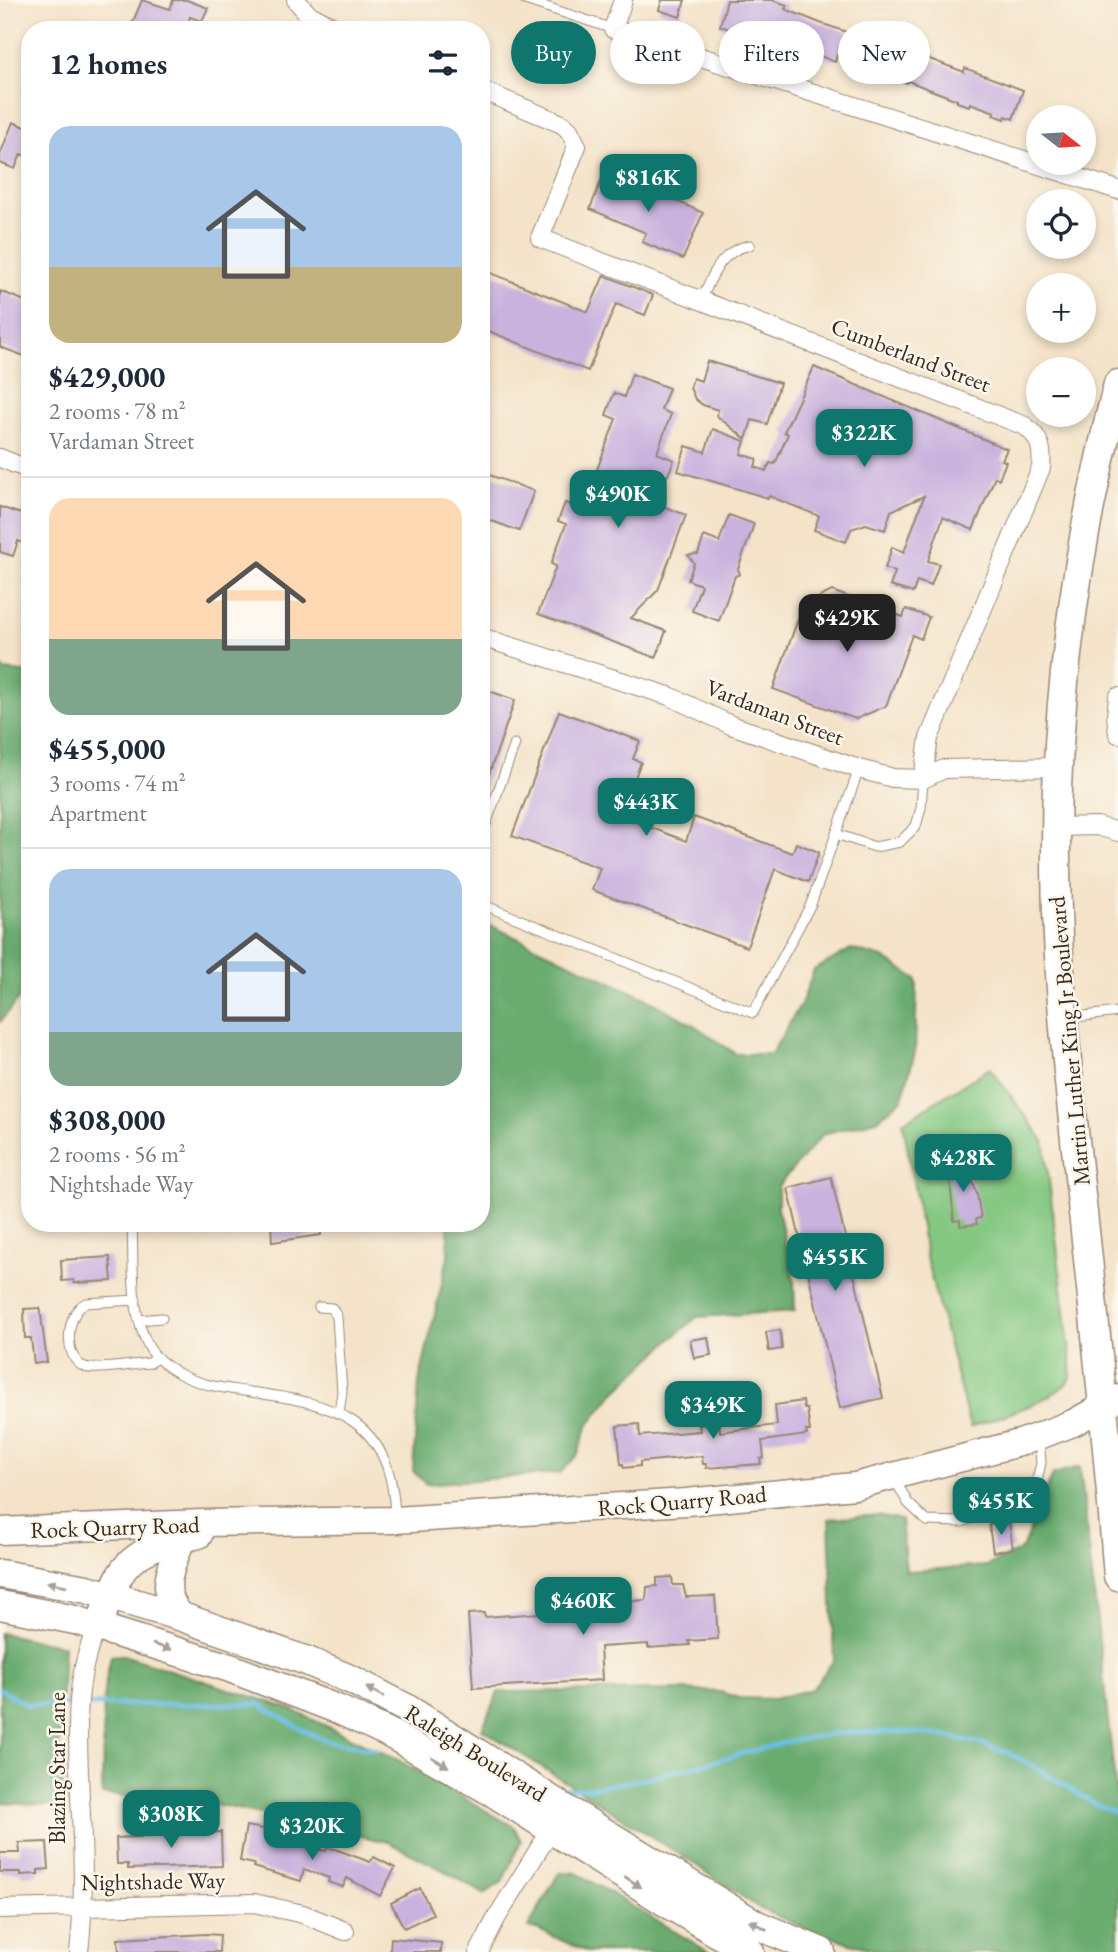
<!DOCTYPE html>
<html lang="en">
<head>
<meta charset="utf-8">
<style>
  :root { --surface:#fff; --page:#f2f2f3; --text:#1f2937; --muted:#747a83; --line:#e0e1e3; --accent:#0f766e }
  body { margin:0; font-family:"EB Garamond",serif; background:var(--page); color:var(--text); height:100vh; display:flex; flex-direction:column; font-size:26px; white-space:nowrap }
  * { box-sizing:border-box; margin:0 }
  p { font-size:23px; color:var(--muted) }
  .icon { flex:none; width:38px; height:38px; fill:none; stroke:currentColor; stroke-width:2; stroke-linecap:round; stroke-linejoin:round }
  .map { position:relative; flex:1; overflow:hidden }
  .details { position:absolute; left:21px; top:21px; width:469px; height:1211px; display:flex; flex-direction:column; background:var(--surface); border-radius:28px; box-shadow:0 4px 10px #0003 }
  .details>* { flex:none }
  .top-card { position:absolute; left:511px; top:21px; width:500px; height:63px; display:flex; gap:14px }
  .needle { width:46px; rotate:107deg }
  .tools { position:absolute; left:1026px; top:105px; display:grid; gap:14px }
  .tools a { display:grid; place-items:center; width:70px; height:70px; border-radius:50%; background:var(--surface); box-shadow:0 4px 10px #0003; font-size:35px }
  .price { position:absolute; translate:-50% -60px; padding:0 16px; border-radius:14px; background:var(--accent); color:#fff; font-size:23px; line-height:46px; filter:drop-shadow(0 2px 4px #0008) }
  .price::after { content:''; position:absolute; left:50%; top:42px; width:21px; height:16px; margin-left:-10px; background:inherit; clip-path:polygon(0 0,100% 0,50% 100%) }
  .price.selected { background:#222; color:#fff }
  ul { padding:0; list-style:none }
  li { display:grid; align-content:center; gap:14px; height:371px; padding:0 28px }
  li+li { border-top:2px solid var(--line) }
  li span { display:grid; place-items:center; height:217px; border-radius:21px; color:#555 }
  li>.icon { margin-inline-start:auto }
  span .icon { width:126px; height:126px; fill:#fffc; stroke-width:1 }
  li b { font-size:30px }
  h2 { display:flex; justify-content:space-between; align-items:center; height:84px; padding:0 28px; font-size:30px }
  .chip { padding:0 24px; border-radius:32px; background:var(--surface); box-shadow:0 4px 10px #0003; font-size:24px; line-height:63px }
  .chip.selected { background:var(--accent); color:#fff }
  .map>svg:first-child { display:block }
</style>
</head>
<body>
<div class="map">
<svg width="1118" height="1952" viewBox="0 0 1118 1952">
  <rect width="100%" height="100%" fill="#fbf7ec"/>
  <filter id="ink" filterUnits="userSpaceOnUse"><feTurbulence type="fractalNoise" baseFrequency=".0143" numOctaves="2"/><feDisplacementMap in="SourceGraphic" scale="14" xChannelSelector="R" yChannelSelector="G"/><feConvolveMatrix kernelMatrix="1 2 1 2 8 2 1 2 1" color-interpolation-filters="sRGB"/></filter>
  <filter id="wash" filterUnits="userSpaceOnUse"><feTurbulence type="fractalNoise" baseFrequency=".00686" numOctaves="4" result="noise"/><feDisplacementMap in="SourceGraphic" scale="28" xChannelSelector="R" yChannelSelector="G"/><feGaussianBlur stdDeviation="1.57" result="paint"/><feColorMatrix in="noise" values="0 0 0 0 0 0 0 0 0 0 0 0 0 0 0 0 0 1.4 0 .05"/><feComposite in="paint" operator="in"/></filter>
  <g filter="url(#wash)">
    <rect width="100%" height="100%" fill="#f4e3c9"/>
    <path fill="#84c882" stroke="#607950" stroke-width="2" d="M990,1068L1044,1141L1071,1361C1071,1366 1072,1374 1070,1378C1062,1398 991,1420 970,1427L927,1261L903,1122Z"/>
    <path fill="#6bac70" stroke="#536b47" stroke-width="2" d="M0,665L4,670L30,673V984L0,1022Z
      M481,921L643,997L694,1025L736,1054H771L801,1004L814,970L851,949L883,958L917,979L915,1052L902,1099L877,1120L823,1134L778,1186V1210L794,1280L795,1311L697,1317L670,1340L614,1393L587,1427L578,1454L560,1473L426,1484L413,1471L419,1382L448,1257V1223H481Z
      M1080,1467L1118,1811V1952H880L811,1931L761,1909L690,1861L482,1729L498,1692L679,1690L720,1692L739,1698L774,1699L812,1689L834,1660L829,1519L879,1515L901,1520L906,1571L987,1566L1022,1549L1053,1474Z
      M0,1633L64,1646L59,1750L65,1806L0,1803Z
      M123,1655L288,1708L398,1760L514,1827L521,1841L502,1882L484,1894L445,1871L388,1842L224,1806L102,1794L104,1690L111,1656Z
      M575,1872L709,1952H587L537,1929L528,1928L559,1873Z"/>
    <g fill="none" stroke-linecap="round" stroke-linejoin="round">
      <path stroke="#68bde5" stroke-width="4.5" d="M0,1689L27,1705H75
        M84,1705L259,1704L308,1733L328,1741L377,1750
        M562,1789C605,1789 646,1778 688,1768C740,1755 795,1736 849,1733C895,1730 947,1733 991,1747C1035,1760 1074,1798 1118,1814"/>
    </g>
    <g id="blocks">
      <path fill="#c9b2de" d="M142,0L170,9L173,0H187L208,8L202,21L190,17L185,30H146L132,24Z
        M662,0H685L680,17L659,10Z
        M727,0H772L787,5L785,9L820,23L886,45L885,50L925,64L927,58L964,72L965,68L1023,90L1013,119L1006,116L1005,119L993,115L995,112L970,103L969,106L957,102V100L908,81L907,83L837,55L835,62L803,49L801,54L761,42L762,39L720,26Z
        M13,122L30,129V158L21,154L15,169L0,163V155Z
        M604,173L645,190L647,187L703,213L683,259L642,242L646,233L590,209Z
        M481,269L588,312L604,275L653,295L645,315L616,304L588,371L481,328Z
        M0,291L30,303V358L0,347Z
        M707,361L780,383L767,424L752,420L746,439L717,416L718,410L703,405L695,399L690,388L693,378L701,381Z
        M814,367L1007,449L1002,460L1006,462L999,479L995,477L973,530L943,517L928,561L939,564L931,586L917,581L913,593L890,586L895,572L885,568L892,547L904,552L924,496L891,511L885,530L866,524L851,529L846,542L814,530L819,516L769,496L768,498L678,471L686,446L705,452L713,429L745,441L741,454L757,459L755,467L766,471L770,463L775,464L788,434L784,432Z
        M632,374L669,388L661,410L671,414L657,453L674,460L667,477L650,470L642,494L651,498L650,501L686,515L658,590L631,618L666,631L656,658L538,614L556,566L551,564L566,524L558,521L565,503L572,505L584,476L593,480L616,419L606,415L614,393L624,397Z
        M481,472L534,491L519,531L481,517Z
        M0,507L30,517V546L18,541L13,556L0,552Z
        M729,515L754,524L738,569L740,574L735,576L719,621L692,611L701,585L688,580L694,563L688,555L698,554L704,536L719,542Z
        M832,591L903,617L906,609L929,617L921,639L912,635L886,706L856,719L773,689L803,605Z
        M481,688L515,700L483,791H481Z
        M559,711L640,741L633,759L641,762L620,816L686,841L694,817L792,853L796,843L819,852L808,882L775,869L747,947L592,890L600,868L512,836Z
        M964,1158L977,1194L981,1218L976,1219L977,1224L960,1226V1220L954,1221L948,1160Z
        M831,1177L883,1398L840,1408L788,1188Z
        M271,1223H320L321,1235L272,1242Z
        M110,1257L112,1281L74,1283V1280L62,1281L61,1260Z
        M40,1308L47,1362L34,1364L31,1338H25L24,1309Z
        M780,1330L782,1349L769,1351L766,1332Z
        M708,1337L711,1355L694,1358L690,1340Z
        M803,1401L804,1409H807L810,1431H806L807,1435L762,1441L764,1458L760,1459L761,1464L706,1468V1464H703L702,1456L640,1462V1466L624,1468L623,1464H621L617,1426L639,1424L640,1436L700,1431L699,1425L719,1423L720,1432L777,1425L775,1405Z
        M1009,1522L1013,1549L993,1552L989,1525Z
        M672,1577L673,1585H683L686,1597L715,1596L718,1639L689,1641L690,1645L648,1648V1644L600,1647L602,1680L473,1688L468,1614L484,1613L485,1617L554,1612L555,1615L617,1611L616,1602L646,1600L647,1587L657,1586V1578Z
        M181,1825V1834L221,1832L222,1866L128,1869V1864H117L116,1838L157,1836L156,1826Z
        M246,1826L269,1830L268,1837L326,1851L327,1848L335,1849L370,1862L374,1857L395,1868L380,1896L347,1878L343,1887L328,1882L329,1878L304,1869L301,1881L253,1867L254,1864L240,1861Z
        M47,1842L49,1869L38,1870V1874L21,1875V1872H0V1853H20L19,1843Z
        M420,1888L433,1914L404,1928L391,1903Z
        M206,1934L220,1935L219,1952H119L118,1939Z
        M391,1938L441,1943V1952H390Z"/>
    </g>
  </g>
  <g filter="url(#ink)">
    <use href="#blocks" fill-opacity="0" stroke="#988674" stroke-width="2"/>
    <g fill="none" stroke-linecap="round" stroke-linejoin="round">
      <defs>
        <path id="lane" d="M525,0L613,29
          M701,300C713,275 720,251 750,245
          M836,834L875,847L900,842L916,826L921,808L923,779
          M481,838L515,744
          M481,904L753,1013L811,904L859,769
          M1068,1018L1118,1012
          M132,1223C134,1263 129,1313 150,1349C157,1360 168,1367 178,1373C201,1386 224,1388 250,1392C336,1404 393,1418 395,1519
          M136,1300L86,1303C65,1312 63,1360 85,1367C96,1371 136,1364 150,1363L157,1357
          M319,1307L332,1308L337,1317L342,1392L339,1412
          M139,1320L162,1318
          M894,1478L908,1503L927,1521L962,1522L1021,1499L1034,1485L1038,1476L1041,1463L1039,1438"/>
        <path id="street" d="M296,0L308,14L339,30
          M623,0L613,29L1118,190
          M481,90L562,124L569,130L577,146L540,238L1025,426C1040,437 1043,449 1041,468L929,738L923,779
          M0,458L30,470
          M481,637L669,696L731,725L859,769L893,778L923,779L944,769L1058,767
          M1118,697L1116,716L1118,734
          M1056,827L1097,826L1118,832
          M0,1909L254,1903L303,1914L345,1931
          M79,1952C85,1901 83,1848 80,1797C78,1740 72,1681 97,1628
          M479,1952L497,1917L555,1823"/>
        <path id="secondary" d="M0,1531L202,1523L395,1520L686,1502L855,1486L1023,1442L1073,1423L1118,1398
          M182,1539C171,1569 157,1591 182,1617
          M97,1628C105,1611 111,1593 119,1577C134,1548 170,1542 199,1535"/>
        <path id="primary" d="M1118,384C1078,537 1055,697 1056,855C1056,984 1072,1112 1086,1240C1098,1352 1109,1464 1118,1576
          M0,1574L87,1589L182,1617L307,1661L352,1680L406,1708L564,1808L757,1925L821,1952
          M0,1605L75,1620L230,1668L337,1709L387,1732L491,1791L675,1908L750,1952"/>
      </defs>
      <use href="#lane" stroke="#988674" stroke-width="11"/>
      <use href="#street" stroke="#988674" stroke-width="20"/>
      <use href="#secondary" stroke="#988674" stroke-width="29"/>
      <use href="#primary" stroke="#988674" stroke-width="31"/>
      <use href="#lane" stroke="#fff" stroke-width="9"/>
      <use href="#street" stroke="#fff" stroke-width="18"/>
      <use href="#secondary" stroke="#fff" stroke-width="26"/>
      <use href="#primary" stroke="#fff" stroke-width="28"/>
    </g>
    <defs><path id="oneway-solid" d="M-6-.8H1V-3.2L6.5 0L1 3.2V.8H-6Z" transform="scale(1.75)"/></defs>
    <g fill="#a79f9a">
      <use href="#oneway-solid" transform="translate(57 1584) rotate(-169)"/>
      <use href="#oneway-solid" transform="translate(162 1647) rotate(17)"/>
      <use href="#oneway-solid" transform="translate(375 1692) rotate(-153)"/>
      <use href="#oneway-solid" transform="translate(440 1762) rotate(30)"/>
      <use href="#oneway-solid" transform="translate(633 1882) rotate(33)"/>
      <use href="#oneway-solid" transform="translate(758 1925) rotate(-153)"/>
    </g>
  </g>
  <g text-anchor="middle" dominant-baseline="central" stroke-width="5" stroke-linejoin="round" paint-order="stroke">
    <g font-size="23" fill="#3b2a1e" stroke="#fbf7ec">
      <text transform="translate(911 355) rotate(21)">Cumberland Street</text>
      <text transform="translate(775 712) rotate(21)">Vardaman Street</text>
      <text transform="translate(1069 1041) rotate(-95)">Martin Luther King Jr Boulevard</text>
      <text transform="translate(682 1501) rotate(-5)">Rock Quarry Road</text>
      <text transform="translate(115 1527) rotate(-2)">Rock Quarry Road</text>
      <text transform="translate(476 1753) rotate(32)">Raleigh Boulevard</text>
      <text transform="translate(57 1768) rotate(-90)">Blazing Star Lane</text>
      <text transform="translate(153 1881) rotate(-1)">Nightshade Way</text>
    </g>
  </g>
</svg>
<div class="tools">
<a><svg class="needle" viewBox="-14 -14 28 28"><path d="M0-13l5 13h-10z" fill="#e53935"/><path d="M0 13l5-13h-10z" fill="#747a83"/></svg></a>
<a><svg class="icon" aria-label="locate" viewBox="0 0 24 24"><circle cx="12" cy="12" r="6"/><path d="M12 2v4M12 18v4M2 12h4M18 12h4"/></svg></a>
<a>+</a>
<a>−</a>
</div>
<b class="price" style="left:648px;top:214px">$816K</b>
<b class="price" style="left:864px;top:469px">$322K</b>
<b class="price" style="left:618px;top:530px">$490K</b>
<b class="price selected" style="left:847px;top:654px">$429K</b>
<b class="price" style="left:646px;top:838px">$443K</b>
<b class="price" style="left:963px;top:1194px">$428K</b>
<b class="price" style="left:835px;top:1293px">$455K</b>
<b class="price" style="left:713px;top:1441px">$349K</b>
<b class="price" style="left:1001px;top:1537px">$455K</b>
<b class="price" style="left:583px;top:1637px">$460K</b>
<b class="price" style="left:171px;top:1850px">$308K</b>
<b class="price" style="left:312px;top:1862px">$320K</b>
<div class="top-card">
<a class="chip selected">Buy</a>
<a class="chip">Rent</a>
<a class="chip">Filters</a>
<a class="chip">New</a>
</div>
<section class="details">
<h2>12 homes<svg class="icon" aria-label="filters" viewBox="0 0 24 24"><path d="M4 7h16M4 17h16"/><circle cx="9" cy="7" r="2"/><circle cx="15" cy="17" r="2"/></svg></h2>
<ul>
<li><span style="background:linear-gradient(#a9c7e8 65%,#c2b280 0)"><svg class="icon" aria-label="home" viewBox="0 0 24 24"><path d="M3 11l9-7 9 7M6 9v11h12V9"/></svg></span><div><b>$429,000</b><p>2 rooms · 78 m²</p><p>Vardaman Street</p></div></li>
<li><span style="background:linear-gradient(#ffd9b3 65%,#7fa58c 0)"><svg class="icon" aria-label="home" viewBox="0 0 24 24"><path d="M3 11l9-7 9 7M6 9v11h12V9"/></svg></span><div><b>$455,000</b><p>3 rooms · 74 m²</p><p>Apartment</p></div></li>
<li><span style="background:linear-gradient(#a9c7e8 75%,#7fa58c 0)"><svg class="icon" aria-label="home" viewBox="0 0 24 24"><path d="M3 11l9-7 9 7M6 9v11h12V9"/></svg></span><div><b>$308,000</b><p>2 rooms · 56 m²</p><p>Nightshade Way</p></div></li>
</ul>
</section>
</div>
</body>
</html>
